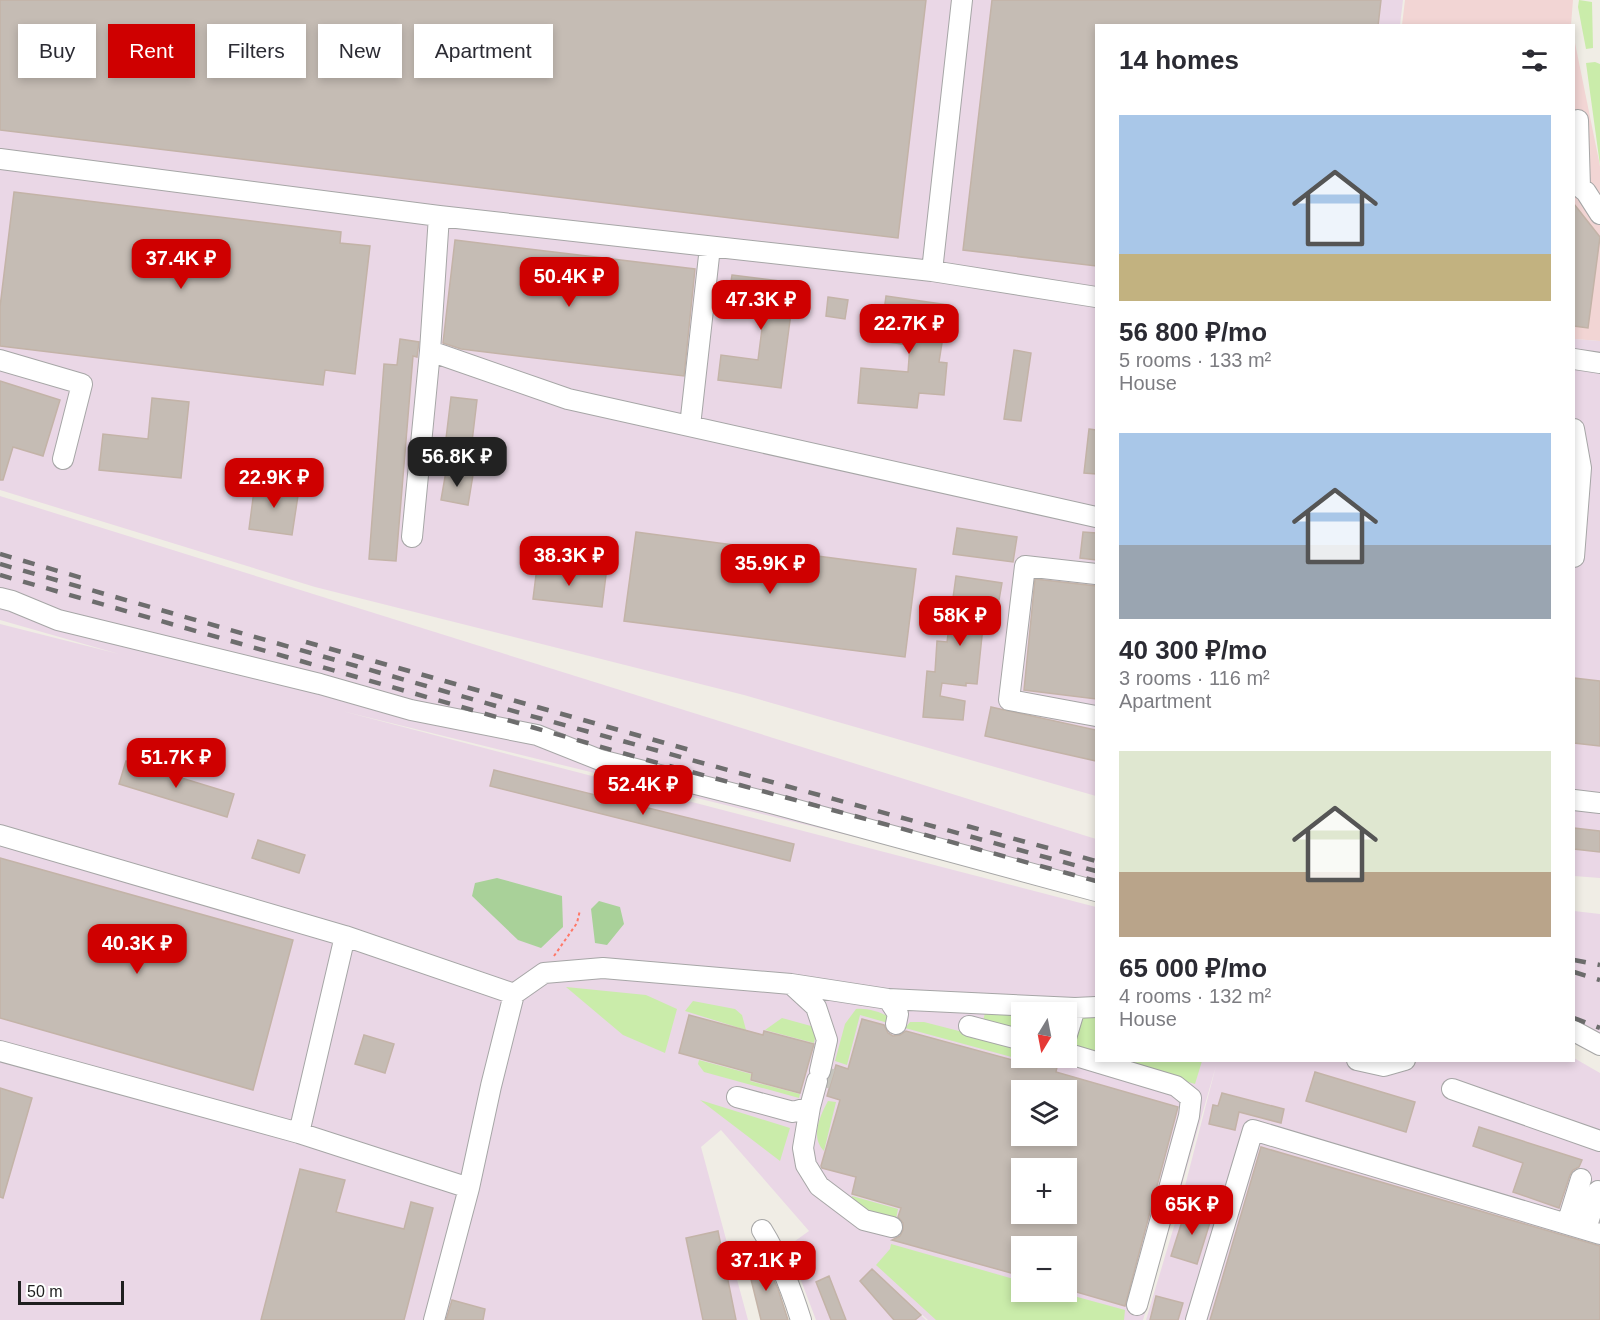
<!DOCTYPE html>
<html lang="en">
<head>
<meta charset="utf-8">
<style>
  :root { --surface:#fff; --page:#f2f2f3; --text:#2b2b33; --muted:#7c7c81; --accent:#cf0000 }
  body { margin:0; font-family:Arial,sans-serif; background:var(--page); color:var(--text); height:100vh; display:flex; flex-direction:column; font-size:22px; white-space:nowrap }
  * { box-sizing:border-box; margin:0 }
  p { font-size:20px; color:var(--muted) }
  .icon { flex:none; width:33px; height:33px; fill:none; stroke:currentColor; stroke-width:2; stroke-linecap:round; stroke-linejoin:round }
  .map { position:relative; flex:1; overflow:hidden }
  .details { position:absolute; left:1095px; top:24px; width:480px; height:1038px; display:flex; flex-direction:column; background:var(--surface); border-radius:0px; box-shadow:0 3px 9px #0003 }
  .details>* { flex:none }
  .guide { position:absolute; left:18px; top:24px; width:570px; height:54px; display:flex; gap:12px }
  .needle { width:39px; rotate:190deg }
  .buttons { position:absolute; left:1011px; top:1002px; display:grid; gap:12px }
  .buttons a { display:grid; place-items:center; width:66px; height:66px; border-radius:0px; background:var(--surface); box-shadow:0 3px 9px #0003; font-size:30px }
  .scale { position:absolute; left:18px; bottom:15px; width:106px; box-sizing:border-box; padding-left:6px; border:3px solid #1f1f1f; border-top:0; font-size:16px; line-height:21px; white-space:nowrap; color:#1f1f1f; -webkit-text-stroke:4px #fff; paint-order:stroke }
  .price { position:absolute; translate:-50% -51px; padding:0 14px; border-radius:12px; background:var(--accent); color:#fff; font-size:20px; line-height:39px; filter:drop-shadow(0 2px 3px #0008) }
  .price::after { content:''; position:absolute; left:50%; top:36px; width:18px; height:14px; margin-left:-9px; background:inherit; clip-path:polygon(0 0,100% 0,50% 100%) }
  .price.active { background:#222; color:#fff }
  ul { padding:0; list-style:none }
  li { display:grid; align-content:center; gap:12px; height:318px; padding:0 24px }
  li span { display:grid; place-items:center; height:186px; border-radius:0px; color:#555 }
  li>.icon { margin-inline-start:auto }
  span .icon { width:108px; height:108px; fill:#fffc; stroke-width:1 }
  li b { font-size:26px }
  h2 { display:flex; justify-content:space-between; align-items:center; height:72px; padding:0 24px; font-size:26px }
  .chip { padding:0 21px; border-radius:0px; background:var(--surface); box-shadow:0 3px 9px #0003; font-size:21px; line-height:54px }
  .chip.active { background:var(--accent); color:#fff }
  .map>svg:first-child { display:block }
</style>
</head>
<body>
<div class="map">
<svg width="1600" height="1320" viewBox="0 0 1600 1320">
  <rect width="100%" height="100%" fill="#f0ede5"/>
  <path fill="#f2d5d4" d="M1405,0H1573L1571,25H1402Z
    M1574,38L1600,166V341L1574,339Z"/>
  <path fill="#ead7e6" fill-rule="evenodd" d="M0,0H1403L1400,25L1096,26V796L744,695L315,587L0,490Z
    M1574,339L1600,341V878L1574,876Z
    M0,496L1096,839V896L342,711L1096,907V1060H1574V1058L1600,1073V1320H1146L1178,1213L1216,1066L1143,1320H928L870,1267L926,1320H816L788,1246L809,1231L721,1130L701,1147L748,1320H0V624L119,654L0,620ZM1022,1012H1066V1058H1022ZM1022,1090H1066V1136H1022ZM1022,1168H1066V1214H1022ZM1022,1246H1066V1292H1022Z
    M1574,911L1600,914V1039L1574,1026Z"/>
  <path fill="#caecaa" d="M1579,0L1592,2L1593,48L1586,49L1578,7Z
    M1595,62L1600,64V165L1586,63Z
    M566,987L646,995L677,1009L665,1053L623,1035Z
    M693,1001L735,1009L742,1015L746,1030L685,1011Z
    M856,1009C865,1008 880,1011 888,1017V1023L860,1015L847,1065L835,1061L845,1024Z
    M1022,1012L1021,1033L983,1021L985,1013Z
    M1087,1012H1096V1055C1065,1045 1067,1034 1087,1012Z
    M782,1018L811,1026L816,1034L814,1043L765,1030Z
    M910,1022H924L1021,1047L1022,1058H1038L1037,1064L905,1028Z
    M699,1060L751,1074L750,1081L800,1094L799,1098L704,1072L698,1064Z
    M1117,1061H1202L1195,1084Z
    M700,1100L790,1128L780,1161Z
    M828,1101L836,1102L824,1151C810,1137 820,1116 828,1101Z
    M852,1196L898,1209L896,1219L850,1206Z
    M891,1244L1021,1281L1022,1292H1059L1125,1310L1124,1320H936L876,1265L890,1249Z"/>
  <path fill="#a9d199" d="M497,878L562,896L563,927L541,948L518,940L472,896L475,883Z
    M599,901L620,907L624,924L607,945L595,943L591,909Z"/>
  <path fill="#c5bcb4" stroke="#c3b3a7" stroke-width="1.5" fill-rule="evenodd" d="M0,0H926L898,238L0,130Z
    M992,0H1381L1378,26H1096V266L963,250Z
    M14,192L341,232L340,243L370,246L355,374L325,370L323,385L0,346V307Z
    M1574,204L1600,237L1588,328L1574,326Z
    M455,240L695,269L684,376L461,349L443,343Z
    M732,275L795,283L781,388L718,380L721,355L758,360L764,313L727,308Z
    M886,296L948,305L939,362L947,363L944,395L919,393L917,408L858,403L861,368L908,372L910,345L880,341Z
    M828,297L848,300L845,319L826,316Z
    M400,339L419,342L417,357L413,356L396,561L369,559L384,364L397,365Z
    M1014,350L1031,353L1021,421L1004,419Z
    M0,381L60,400L43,456L13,447L3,480H0Z
    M451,397L477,400L471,450L445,447Z
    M152,398L189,402L181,478L99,470L103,434L148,439Z
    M1089,429L1096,430V474L1084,473Z
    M446,471L473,475L468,505L441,500Z
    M255,483L299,489L292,535L249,529Z
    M957,528L1017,537L1013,562L953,554Z
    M636,532L916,569L905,657L624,621Z
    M1083,532L1096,533V560L1080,558Z
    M537,567L606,575L602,607L533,599Z
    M956,576L1002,583L999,600L988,598L982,636L977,684L966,683V686L942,683L940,696L965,701L963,720L923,717L927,671L935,672L937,641L947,642Z
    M1035,579L1096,586V699L1024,690Z
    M1574,678L1600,681V746L1574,743Z
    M991,707L1096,730V761L985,736Z
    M126,761L234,794L227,817L119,784Z
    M494,770L794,844L790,861L490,786Z
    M1574,828L1600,831V852L1574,849Z
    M258,840L305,855L299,873L252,858Z
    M0,858L293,940L253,1090L0,1018Z
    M689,1015L763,1035L764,1031L814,1044L800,1093L751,1080L752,1073L679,1053Z
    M862,1019L884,1025L888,1033L893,1036L900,1035L906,1031L1038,1067L1041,1058H1055L1058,1062L1056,1072L1178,1107L1125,1306L1066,1289V1246H1022V1276L892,1240L900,1236L903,1230V1223L898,1217L901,1208L852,1194L856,1177L822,1168L821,1166L840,1100L827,1096L836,1065L848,1069ZM1022,1090H1066V1136H1022ZM1022,1168H1066V1214H1022Z
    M364,1035L394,1044L385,1073L355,1064Z
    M1315,1072L1415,1102L1406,1132L1306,1101Z
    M0,1088L32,1098L3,1198L0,1197Z
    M1222,1093L1284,1109L1281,1123L1239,1112L1235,1130L1209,1124L1213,1105L1218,1106Z
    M1479,1127L1582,1160L1579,1167L1573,1170L1570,1175L1559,1208L1513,1192L1523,1163L1473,1146Z
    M1261,1147L1600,1246V1320H1210Z
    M300,1169L345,1180L336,1212L404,1229L411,1202L433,1208L404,1320H261Z
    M1186,1209L1212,1216L1197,1264L1171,1256Z
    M718,1231L736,1320H703L686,1238Z
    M764,1259L778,1289L788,1320H761L747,1263Z
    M872,1269L921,1315L915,1320H894L860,1281Z
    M829,1276L846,1320H831L816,1282Z
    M1156,1296L1183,1303L1178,1320H1150Z
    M452,1300L485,1309L483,1320H446Z"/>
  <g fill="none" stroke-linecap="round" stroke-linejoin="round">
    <path stroke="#c6c4bd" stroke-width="20" stroke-dasharray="20 10" stroke-linecap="butt" d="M819,1075L832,1079"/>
    <defs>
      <path id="minor" d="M1578,120L1580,187L1586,192L1600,214
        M0,159L439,216L932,271L1096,297
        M439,216L430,351L568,399L1096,517
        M932,271L962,0
        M1574,359L1600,363
        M0,360L82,384L63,459
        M690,426L710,247
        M1574,429L1581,468L1574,557
        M412,537L430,351
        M1096,574L1025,566L1009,700L1096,716
        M0,598L12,601L58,620L320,684L411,710L537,735L600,760L775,804L1096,891
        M1574,800L1600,803
        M0,835L345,936L514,994
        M791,984L816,1007L827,1040L820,1071
        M888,999L898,1014L896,1024
        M969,1026L1022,1040
        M1574,1031L1600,1045
        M1066,1038L1075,1008
        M0,1051L299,1133L469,1188
        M1066,1053L1176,1086L1191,1098L1189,1116L1137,1305
        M1357,1060L1384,1066L1405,1060
        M1452,1089L1600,1141
        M737,1097L793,1112L810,1107L817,1081
        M810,1107L803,1148L806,1165L819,1186L864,1220L892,1227
        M299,1133L345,936
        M1567,1224L1581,1179
        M1586,1229L1598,1191
        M762,1230C780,1259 791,1288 801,1320
        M434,1320L469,1188L491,1086L514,994L544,973L603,968L791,984L888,999L1075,1008L1096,1007
        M1196,1320L1253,1130L1600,1234"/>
    </defs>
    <use href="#minor" stroke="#a6a6a6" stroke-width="22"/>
    <path stroke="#ff7868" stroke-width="2" stroke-dasharray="3 3" stroke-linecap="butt" d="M554,956L577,923L580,910"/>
    <use href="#minor" stroke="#fff" stroke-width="20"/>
    <path stroke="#6d6d6d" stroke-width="4.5" stroke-dasharray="12 12" stroke-linecap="butt" d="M0,554L89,580
      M0,564L524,714L1096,871
      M0,575L647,760L1096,881
      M306,642L690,750
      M967,826L1096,861
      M1574,960L1600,965
      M1574,972L1600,980
      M1574,1018L1600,1028"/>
  </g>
</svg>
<div class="buttons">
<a><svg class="needle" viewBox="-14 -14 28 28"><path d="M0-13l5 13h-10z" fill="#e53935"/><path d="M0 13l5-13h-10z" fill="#7c7c81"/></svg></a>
<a><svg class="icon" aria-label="layers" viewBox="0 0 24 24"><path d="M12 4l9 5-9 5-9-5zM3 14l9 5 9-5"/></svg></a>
<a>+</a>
<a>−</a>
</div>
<div class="scale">50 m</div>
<b class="price" style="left:181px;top:290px">37.4K ₽</b>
<b class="price" style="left:569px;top:308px">50.4K ₽</b>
<b class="price" style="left:761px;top:331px">47.3K ₽</b>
<b class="price" style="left:909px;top:355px">22.7K ₽</b>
<b class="price active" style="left:457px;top:488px">56.8K ₽</b>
<b class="price" style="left:274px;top:509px">22.9K ₽</b>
<b class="price" style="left:569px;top:587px">38.3K ₽</b>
<b class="price" style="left:770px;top:595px">35.9K ₽</b>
<b class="price" style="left:960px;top:647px">58K ₽</b>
<b class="price" style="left:176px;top:789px">51.7K ₽</b>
<b class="price" style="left:643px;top:816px">52.4K ₽</b>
<b class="price" style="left:137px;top:975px">40.3K ₽</b>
<b class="price" style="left:1192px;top:1236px">65K ₽</b>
<b class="price" style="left:766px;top:1292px">37.1K ₽</b>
<div class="guide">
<a class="chip">Buy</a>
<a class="chip active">Rent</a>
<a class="chip">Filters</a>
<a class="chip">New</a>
<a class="chip">Apartment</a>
</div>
<section class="details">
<h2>14 homes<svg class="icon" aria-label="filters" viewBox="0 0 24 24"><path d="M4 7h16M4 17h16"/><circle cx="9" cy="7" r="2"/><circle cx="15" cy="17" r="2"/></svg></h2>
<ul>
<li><span style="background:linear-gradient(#a9c7e8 75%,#c2b280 0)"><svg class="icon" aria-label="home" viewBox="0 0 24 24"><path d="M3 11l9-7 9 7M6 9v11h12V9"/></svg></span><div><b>56 800 ₽/mo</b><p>5 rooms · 133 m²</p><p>House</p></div></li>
<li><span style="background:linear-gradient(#a9c7e8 60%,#9aa5b1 0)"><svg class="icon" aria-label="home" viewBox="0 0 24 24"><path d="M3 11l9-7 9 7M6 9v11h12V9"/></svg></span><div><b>40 300 ₽/mo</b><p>3 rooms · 116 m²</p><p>Apartment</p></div></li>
<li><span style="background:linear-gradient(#dfe7d0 65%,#b9a48a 0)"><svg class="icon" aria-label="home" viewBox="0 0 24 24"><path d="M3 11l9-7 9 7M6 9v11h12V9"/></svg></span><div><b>65 000 ₽/mo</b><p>4 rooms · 132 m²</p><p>House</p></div></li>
</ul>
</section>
</div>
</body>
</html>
